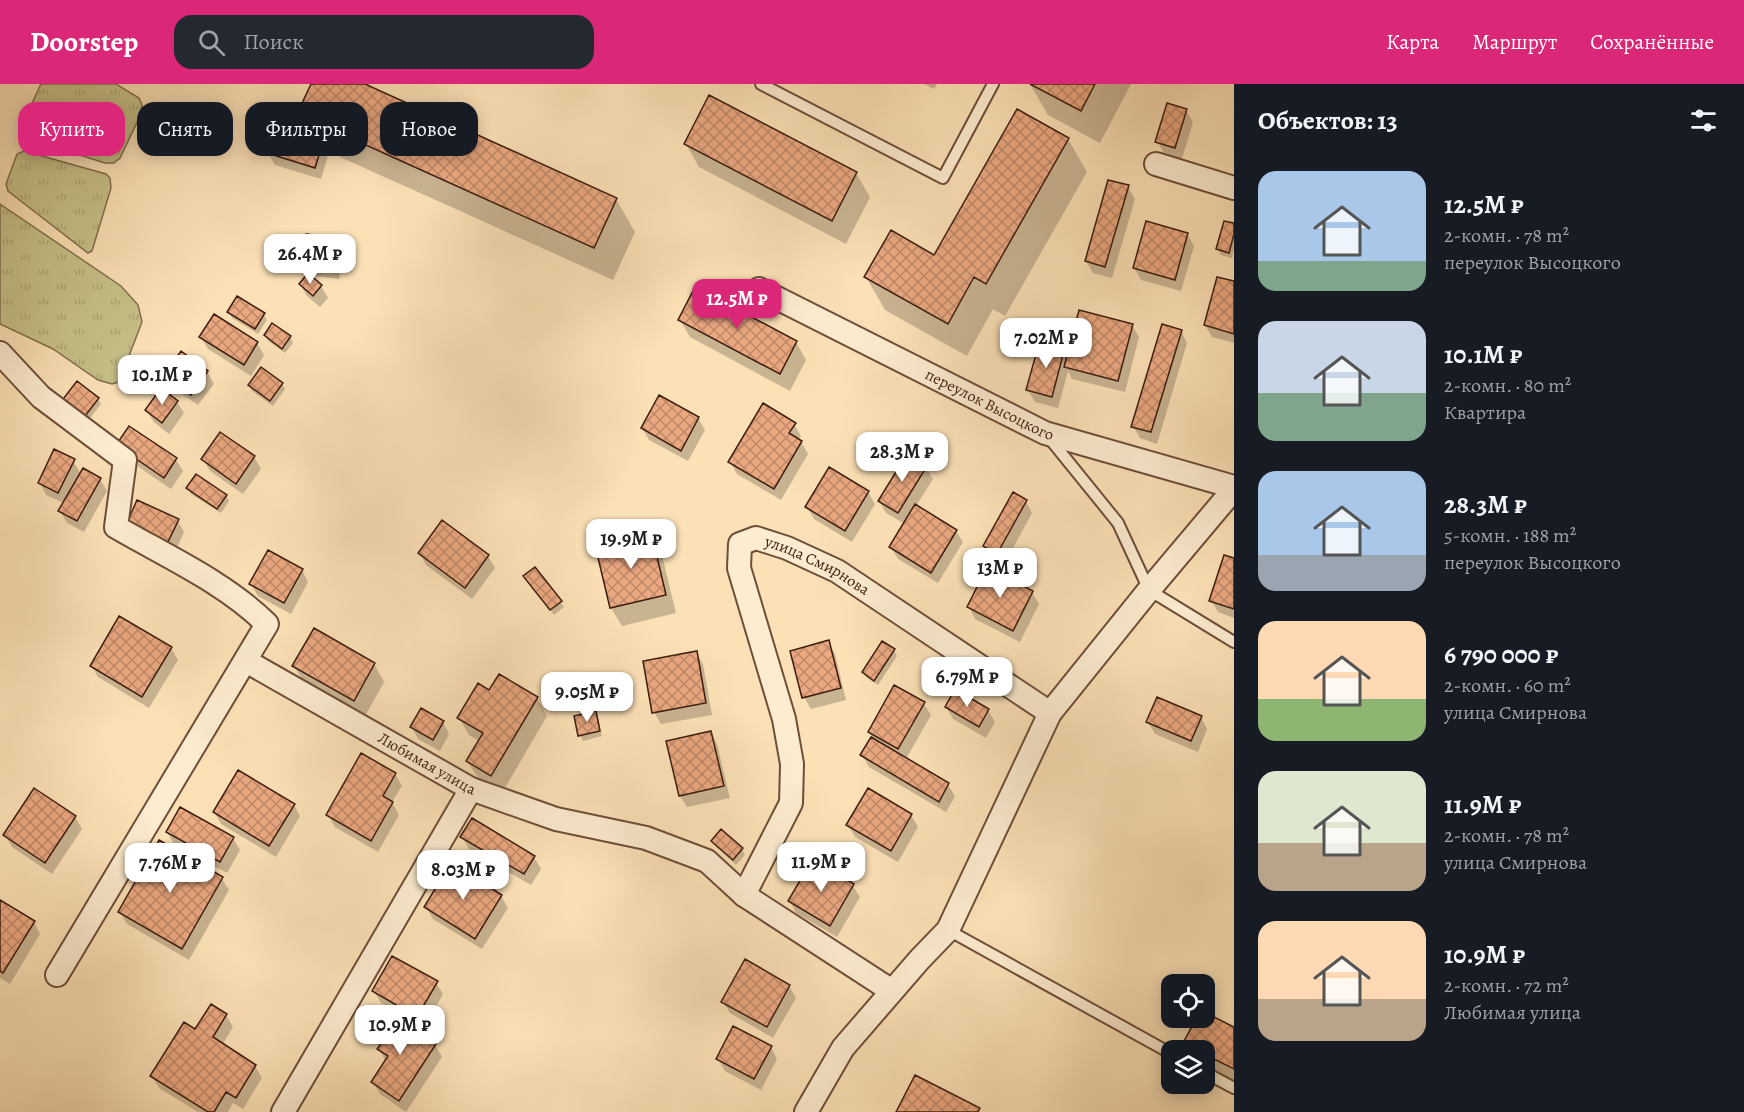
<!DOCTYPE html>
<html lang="ru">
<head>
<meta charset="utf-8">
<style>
  :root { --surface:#171b24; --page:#242831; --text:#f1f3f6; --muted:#9ea1a6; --accent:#db2777 }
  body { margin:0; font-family:Alegreya,serif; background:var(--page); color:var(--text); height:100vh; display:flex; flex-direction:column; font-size:22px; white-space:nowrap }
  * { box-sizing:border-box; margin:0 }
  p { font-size:20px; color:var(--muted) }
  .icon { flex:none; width:33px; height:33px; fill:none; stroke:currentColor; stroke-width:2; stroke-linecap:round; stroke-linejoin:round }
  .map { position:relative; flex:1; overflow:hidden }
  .drawer { display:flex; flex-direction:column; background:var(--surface); width:510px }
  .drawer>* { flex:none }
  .banner { position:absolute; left:18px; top:18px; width:570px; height:54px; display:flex; gap:12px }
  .fabs { position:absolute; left:1161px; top:890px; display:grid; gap:12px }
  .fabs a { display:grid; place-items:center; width:54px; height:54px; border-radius:12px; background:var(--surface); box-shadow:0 3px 15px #0003; font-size:30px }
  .price { position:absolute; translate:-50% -51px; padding:0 14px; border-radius:12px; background:#fff; color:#222; font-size:20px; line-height:39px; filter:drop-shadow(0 2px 3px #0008) }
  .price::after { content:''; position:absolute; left:50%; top:36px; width:18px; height:14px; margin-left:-9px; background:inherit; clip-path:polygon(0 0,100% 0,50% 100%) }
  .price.active { background:var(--accent); color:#fff }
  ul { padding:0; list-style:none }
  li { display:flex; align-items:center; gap:18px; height:150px; padding:0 24px }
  li span { display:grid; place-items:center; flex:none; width:168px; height:120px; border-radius:18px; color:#555 }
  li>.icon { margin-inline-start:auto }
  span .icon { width:72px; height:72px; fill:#fffc; stroke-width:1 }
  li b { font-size:26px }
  h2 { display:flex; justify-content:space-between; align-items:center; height:72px; padding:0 24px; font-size:26px }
  .chip { padding:0 21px; border-radius:18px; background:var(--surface); box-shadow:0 3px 15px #0003; font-size:21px; line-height:54px }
  .chip.active { background:var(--accent); color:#fff }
  header { display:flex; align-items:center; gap:36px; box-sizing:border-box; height:84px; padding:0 30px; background:var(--accent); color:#fff }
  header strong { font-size:28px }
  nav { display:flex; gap:33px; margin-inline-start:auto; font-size:21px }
  .search { width:420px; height:54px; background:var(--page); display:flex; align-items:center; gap:15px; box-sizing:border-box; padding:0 21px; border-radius:18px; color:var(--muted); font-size:22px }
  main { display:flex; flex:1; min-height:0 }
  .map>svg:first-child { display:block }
</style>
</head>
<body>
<header>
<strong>Doorstep</strong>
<div class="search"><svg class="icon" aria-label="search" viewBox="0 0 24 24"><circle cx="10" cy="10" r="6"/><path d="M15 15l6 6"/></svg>Поиск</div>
<nav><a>Карта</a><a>Маршрут</a><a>Сохранённые</a></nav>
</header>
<main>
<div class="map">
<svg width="1234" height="1028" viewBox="0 0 1234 1028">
  <defs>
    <pattern id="grass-tufts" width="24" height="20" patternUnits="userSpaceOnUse" patternTransform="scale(1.5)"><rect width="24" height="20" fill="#c7c189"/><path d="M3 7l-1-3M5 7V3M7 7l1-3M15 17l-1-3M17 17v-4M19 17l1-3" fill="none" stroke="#aca575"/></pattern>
    <pattern id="building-cross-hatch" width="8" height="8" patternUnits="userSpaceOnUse" patternTransform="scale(1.5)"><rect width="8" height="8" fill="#eaa881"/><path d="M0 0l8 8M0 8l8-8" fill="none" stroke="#bf8868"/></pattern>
  </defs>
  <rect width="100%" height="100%" fill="#fce1b7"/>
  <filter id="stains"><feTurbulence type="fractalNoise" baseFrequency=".00333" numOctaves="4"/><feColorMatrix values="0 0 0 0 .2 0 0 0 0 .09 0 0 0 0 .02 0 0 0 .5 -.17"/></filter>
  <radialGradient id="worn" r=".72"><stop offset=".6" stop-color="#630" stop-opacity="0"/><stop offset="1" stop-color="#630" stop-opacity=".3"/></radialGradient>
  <path fill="url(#grass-tufts)" stroke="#826f4c" stroke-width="1.5" d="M41,0H116L139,14L142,21L140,32L120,74L114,79H105L29,55L24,49L27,30Z
    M24,67L106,90L110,94L111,104L92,167L88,169L8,107L6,100L17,70Z
    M0,120L121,202L138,221L142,238L119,298L112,300L98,296L53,265L0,240Z"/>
  <path fill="#0003" d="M313,0H370L369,3L616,115L635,148L613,196L329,68L321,95L275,81L268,69L307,44L299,30Z
    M924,0H937L934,5Z
    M1030,0H1131L1100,59L1048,31Z
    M710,13L856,89L870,113L846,160L699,83L686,60Z
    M1186,27L1193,38L1182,75L1164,69L1157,57Z
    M1068,55L1087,88L1005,232L993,225L967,272L885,226L866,193L934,173Z
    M1128,103L1135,115L1112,194L1093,189L1086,177Z
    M1225,138L1234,141V165L1232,174L1221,171L1218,165Z
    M1187,150L1194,162L1181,207L1141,196L1134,184Z
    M336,155L343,167L339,195L308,191L309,190L304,180Z
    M1218,194L1234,199V259L1212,253L1205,241Z
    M300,200L321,202L328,214L320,223L307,212Z
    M229,228L263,230L267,236L258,250L232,234Z
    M680,236L796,258L806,276L790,307L690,253Z
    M1132,241L1139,253L1125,308L1072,295L1068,287L1058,324L1035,318L1028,306L1064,265L1068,272Z
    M1181,247L1187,259L1157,360L1140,354L1133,342Z
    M265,251L290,253L293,259L285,269L268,257Z
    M201,253L257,259L264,271L251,292L208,265Z
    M207,288L214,300L198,321L172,303L165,291Z
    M282,300L285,305L273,322L252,307L249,301Z
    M64,315H98L101,320L88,337L68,321Z
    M177,318L184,329L169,350L154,338L147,327Z
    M698,334L705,346L688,377L649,356L642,344Z
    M794,340L801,352L798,356L801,358L808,370L781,416L737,390L730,378Z
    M129,344L176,376L183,387L171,405L124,373Z
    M254,373L261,385L243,410L210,387L203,375Z
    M73,377L81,390L100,395L107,407L84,448L67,439L60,427L64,419L46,411L40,399Z
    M926,383L933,395L916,422L956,447L963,458L938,499L898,475L891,463L905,440L886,429L879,417Z
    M188,404L226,412L229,417L221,429L191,410Z
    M868,408L875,420L852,458L814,435L807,423Z
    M1026,417L1032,429L1004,481L992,474L985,462Z
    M177,436L184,448L173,473L133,455Z
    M651,449L661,467L676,529L622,542L611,524L597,462Z
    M420,469L488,472L495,484L472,515L426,481Z
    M1225,473L1234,476V534L1218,528L1211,516Z
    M535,485L564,523L554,531L528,498Z
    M302,486L308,498L291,530L258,512L251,500Z
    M1032,508L1039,520L1020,558L975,535L969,523Z
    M828,558L835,570L846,616L811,625L804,613Z
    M883,559L894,566L897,572L878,601L867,594L863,588Z
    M171,564L178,576L149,624L98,593L92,582Z
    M696,569L703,580L712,631L661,640L654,628Z
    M374,580L384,598L364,634L305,600L294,582Z
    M490,608L537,614L547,632L502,709L478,694L467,677L479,657L469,651L459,634Z
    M924,620L931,631L906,675L948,701L955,712L946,728L869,683L862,671L872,653L869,648Z
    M946,623L988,626L995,638L986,654L953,635Z
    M595,629L598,634L602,652L583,657L580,651Z
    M1201,633L1207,645L1198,668L1155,650L1148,638Z
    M443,638L449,650L440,667L418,655L412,643Z
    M711,648L717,660L730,714L687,723L680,712L668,658Z
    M395,690L402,702L392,718L399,731L378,768L335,743L328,731Z
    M294,721L300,732L276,773L221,740L215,729Z
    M911,731L918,743L898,778L855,753L848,741Z
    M75,733L82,745L52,790L12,763L5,751Z
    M721,747L742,765L745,771L736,781L716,763L713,757Z
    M167,748L233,754L240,766L227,789L174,760Z
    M462,753L534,773L541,785L531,801L469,765Z
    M160,758L222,795L229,806L189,876L127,840L120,828Z
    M853,802L860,813L837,853L796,829L790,817Z
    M501,812L508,824L482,865L433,835L426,823Z
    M0,818L34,838L40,850L10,900L0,894Z
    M436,899L443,910L424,944L381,919L374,907Z
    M789,902L796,914L773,954L730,929L723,918Z
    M212,922L226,931L233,943L222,961L255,982L262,994L243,1025L233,1019L228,1028H211L160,996V999L206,1028H198L159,1004L152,992L196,947Z
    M1204,930L1234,945V997L1204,982V966H1189L1185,959L1199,933H1204Z
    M371,948L435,961L442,973L406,1028L380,1010L373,998L386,978L379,965L381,962L378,960Z
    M771,963L777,975L761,1006L725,987L718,975Z"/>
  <path fill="url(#building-cross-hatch)" stroke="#3d1d0e" stroke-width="1.5" d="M311,0H365L617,114L594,164L297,30Z
    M1030,0H1095L1081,27Z
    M709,11L857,88L832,137L684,60Z
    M1167,19L1187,25L1175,64L1155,58Z
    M1017,25L1069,54L986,200L974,193L948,240L864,193L891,146L934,171Z
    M278,33L326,48L315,84L267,69Z
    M1108,96L1129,101L1105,183L1085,177Z
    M1146,137L1188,149L1175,196L1133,184Z
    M1224,137L1234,139V150L1229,169L1216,165Z
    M306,150L337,154L333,184L302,180Z
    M308,189L322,201L313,212L299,200Z
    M1217,193L1234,197V250L1204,241Z
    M695,203L797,257L780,290L678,236Z
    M237,212L265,229L255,245L227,228Z
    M1079,226L1133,240L1118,297L1064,283Z
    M214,230L258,258L244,281L199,253Z
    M272,239L291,252L282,265L264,251Z
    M1162,240L1182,246L1151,348L1131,343Z
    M1040,256L1065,263L1052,313L1026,306Z
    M181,267L208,287L191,311L164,291Z
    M261,283L283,299L270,317L248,301Z
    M77,297L99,314L85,332L63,315Z
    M161,304L178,317L162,339L145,326Z
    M659,311L699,333L681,367L641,344Z
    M763,319L796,339L789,349L802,357L774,405L728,378Z
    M129,342L177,374L164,394L116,361Z
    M220,348L255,372L236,400L201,375Z
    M54,365L75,375L58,409L38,399Z
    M907,370L927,382L898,429L878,417Z
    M829,383L869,407L845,447L805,423Z
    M83,384L101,394L77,437L58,427Z
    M196,390L227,411L217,425L186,404Z
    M1013,408L1027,416L997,470L983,462Z
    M137,416L179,435L166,462L125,443Z
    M915,420L957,446L931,489L889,463Z
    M442,436L489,471L465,504L418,469Z
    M651,447L666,511L610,524L595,461Z
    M268,466L303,485L284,519L249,500Z
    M1224,471L1234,474V525L1209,517Z
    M535,483L562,517L550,526L523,492Z
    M987,483L1033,507L1013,547L967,523Z
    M119,532L172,563L142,613L90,582Z
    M314,544L375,579L354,617L292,582Z
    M829,556L841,604L802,614L790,567Z
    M882,557L895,565L874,597L862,588Z
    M697,567L706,619L652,629L643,577Z
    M499,590L538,613L491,692L466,677L483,649L457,634L478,599L489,606Z
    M894,601L925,618L898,665L868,648Z
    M955,605L989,625L979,643L945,623Z
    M1157,613L1202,632L1191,657L1146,638Z
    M421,624L444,637L433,656L410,643Z
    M596,627L600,647L578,652L574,632Z
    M711,647L724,702L679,712L666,657Z
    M871,653L949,699L939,718L860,671Z
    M361,669L396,689L383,712L393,718L371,757L326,731Z
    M238,686L295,720L269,762L213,728Z
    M34,704L76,732L45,779L3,751Z
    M868,704L912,730L891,767L846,741Z
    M180,723L234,753L220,778L166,748Z
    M472,734L535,772L524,790L460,753Z
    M721,745L743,764L733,776L711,757Z
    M159,756L223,793L182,865L118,828Z
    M812,776L854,800L830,842L788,817Z
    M451,779L502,811L475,855L424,823Z
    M0,816L35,837L3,889L0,887Z
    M392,872L438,897L417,933L372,907Z
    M745,875L790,901L767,943L721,918Z
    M211,920L227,930L213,953L256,981L236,1014L226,1008L214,1028H208L150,992L184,938L195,945Z
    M1204,928L1234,943V985L1204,970V966H1197L1183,959L1197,933H1204Z
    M380,932L394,940L397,935L436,960L399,1017L371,998L388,972L377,965L383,957L370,948Z
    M733,942L772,962L754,995L716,975Z
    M915,991L980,1024L978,1028H896Z"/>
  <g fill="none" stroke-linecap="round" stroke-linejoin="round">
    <defs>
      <path id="service" d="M761,0L943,94L993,0
        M1050,355L1118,439L1149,506L1234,558
        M948,846L1172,970
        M1204,988L1234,1004"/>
      <g id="minor">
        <path d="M1156,80L1234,104"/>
        <path id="s1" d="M759,205L1045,349L1234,403"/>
        <path d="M0,269L41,313L125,376L116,443C166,472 226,499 267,540L57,891"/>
        <path id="s2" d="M246,577L471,705L556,735L646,754L707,777L744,811L892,907"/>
        <path id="s3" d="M744,811L791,719L792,680L784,635L739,484L740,460L756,454L787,464L837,487L1050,629"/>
        <path d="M283,1028L471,705"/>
        <path d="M806,1028L843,964L920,875L948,846L1050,629L1149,506L1234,405"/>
      </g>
    </defs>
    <use href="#service" stroke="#6d4e38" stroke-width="14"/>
    <use href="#minor" stroke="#6d4e38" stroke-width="26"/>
    <use href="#service" stroke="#fdecd0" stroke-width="10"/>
    <use href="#minor" stroke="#fdecd0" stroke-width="22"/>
  </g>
  <g text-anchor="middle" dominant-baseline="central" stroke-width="4.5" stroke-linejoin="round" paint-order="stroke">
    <g font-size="16" fill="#3d1d0e" stroke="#fdecd0">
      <text stroke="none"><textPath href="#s1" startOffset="258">переулок Высоцкого</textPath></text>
      <text stroke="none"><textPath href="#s3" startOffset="454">улица Смирнова</textPath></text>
      <text stroke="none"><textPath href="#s2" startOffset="208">Любимая улица</textPath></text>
    </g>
  </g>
  <rect width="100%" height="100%" filter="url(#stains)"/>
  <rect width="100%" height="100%" fill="url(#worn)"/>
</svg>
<div class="fabs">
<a><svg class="icon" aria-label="locate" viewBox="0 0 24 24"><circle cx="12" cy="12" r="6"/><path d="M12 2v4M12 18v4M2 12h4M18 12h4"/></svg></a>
<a><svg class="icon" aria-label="layers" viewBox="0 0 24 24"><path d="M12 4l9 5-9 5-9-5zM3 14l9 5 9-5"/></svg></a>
</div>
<b class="price" style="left:310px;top:201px">26.4M ₽</b>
<b class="price active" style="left:737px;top:246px">12.5M ₽</b>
<b class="price" style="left:1046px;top:285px">7.02M ₽</b>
<b class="price" style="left:162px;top:322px">10.1M ₽</b>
<b class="price" style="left:902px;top:399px">28.3M ₽</b>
<b class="price" style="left:631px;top:486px">19.9M ₽</b>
<b class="price" style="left:1000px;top:515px">13M ₽</b>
<b class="price" style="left:967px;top:624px">6.79M ₽</b>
<b class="price" style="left:587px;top:639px">9.05M ₽</b>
<b class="price" style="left:821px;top:809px">11.9M ₽</b>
<b class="price" style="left:170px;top:810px">7.76M ₽</b>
<b class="price" style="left:463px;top:817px">8.03M ₽</b>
<b class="price" style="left:400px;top:972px">10.9M ₽</b>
<div class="banner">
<a class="chip active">Купить</a>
<a class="chip">Снять</a>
<a class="chip">Фильтры</a>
<a class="chip">Новое</a>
</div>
</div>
<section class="drawer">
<h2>Объектов: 13<svg class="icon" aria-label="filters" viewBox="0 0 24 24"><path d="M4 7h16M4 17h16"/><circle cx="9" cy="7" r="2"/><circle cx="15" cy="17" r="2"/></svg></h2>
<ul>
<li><span style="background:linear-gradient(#a9c7e8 75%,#7fa58c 0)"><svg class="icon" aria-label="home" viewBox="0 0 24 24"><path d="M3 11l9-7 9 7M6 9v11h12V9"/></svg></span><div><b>12.5M ₽</b><p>2-комн. · 78 m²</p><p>переулок Высоцкого</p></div></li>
<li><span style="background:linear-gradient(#c9d6e8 60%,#7fa58c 0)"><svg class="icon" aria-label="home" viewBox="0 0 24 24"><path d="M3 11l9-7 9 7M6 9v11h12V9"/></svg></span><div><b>10.1M ₽</b><p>2-комн. · 80 m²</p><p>Квартира</p></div></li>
<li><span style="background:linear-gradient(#a9c7e8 70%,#9aa5b1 0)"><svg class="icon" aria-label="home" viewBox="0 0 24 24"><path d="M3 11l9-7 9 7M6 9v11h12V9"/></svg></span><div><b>28.3M ₽</b><p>5-комн. · 188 m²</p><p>переулок Высоцкого</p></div></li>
<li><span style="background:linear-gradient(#ffd9b3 65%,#8fb573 0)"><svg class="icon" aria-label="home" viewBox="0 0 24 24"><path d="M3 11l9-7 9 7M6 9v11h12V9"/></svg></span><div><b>6 790 000 ₽</b><p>2-комн. · 60 m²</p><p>улица Смирнова</p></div></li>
<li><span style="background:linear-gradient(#dfe7d0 60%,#b9a48a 0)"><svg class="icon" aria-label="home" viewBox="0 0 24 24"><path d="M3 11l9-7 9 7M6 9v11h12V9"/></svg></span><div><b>11.9M ₽</b><p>2-комн. · 78 m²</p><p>улица Смирнова</p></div></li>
<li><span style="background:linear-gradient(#ffd9b3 65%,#b9a48a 0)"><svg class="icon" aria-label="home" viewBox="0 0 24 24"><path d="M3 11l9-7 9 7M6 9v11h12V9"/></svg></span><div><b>10.9M ₽</b><p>2-комн. · 72 m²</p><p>Любимая улица</p></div></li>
</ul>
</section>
</main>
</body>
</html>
